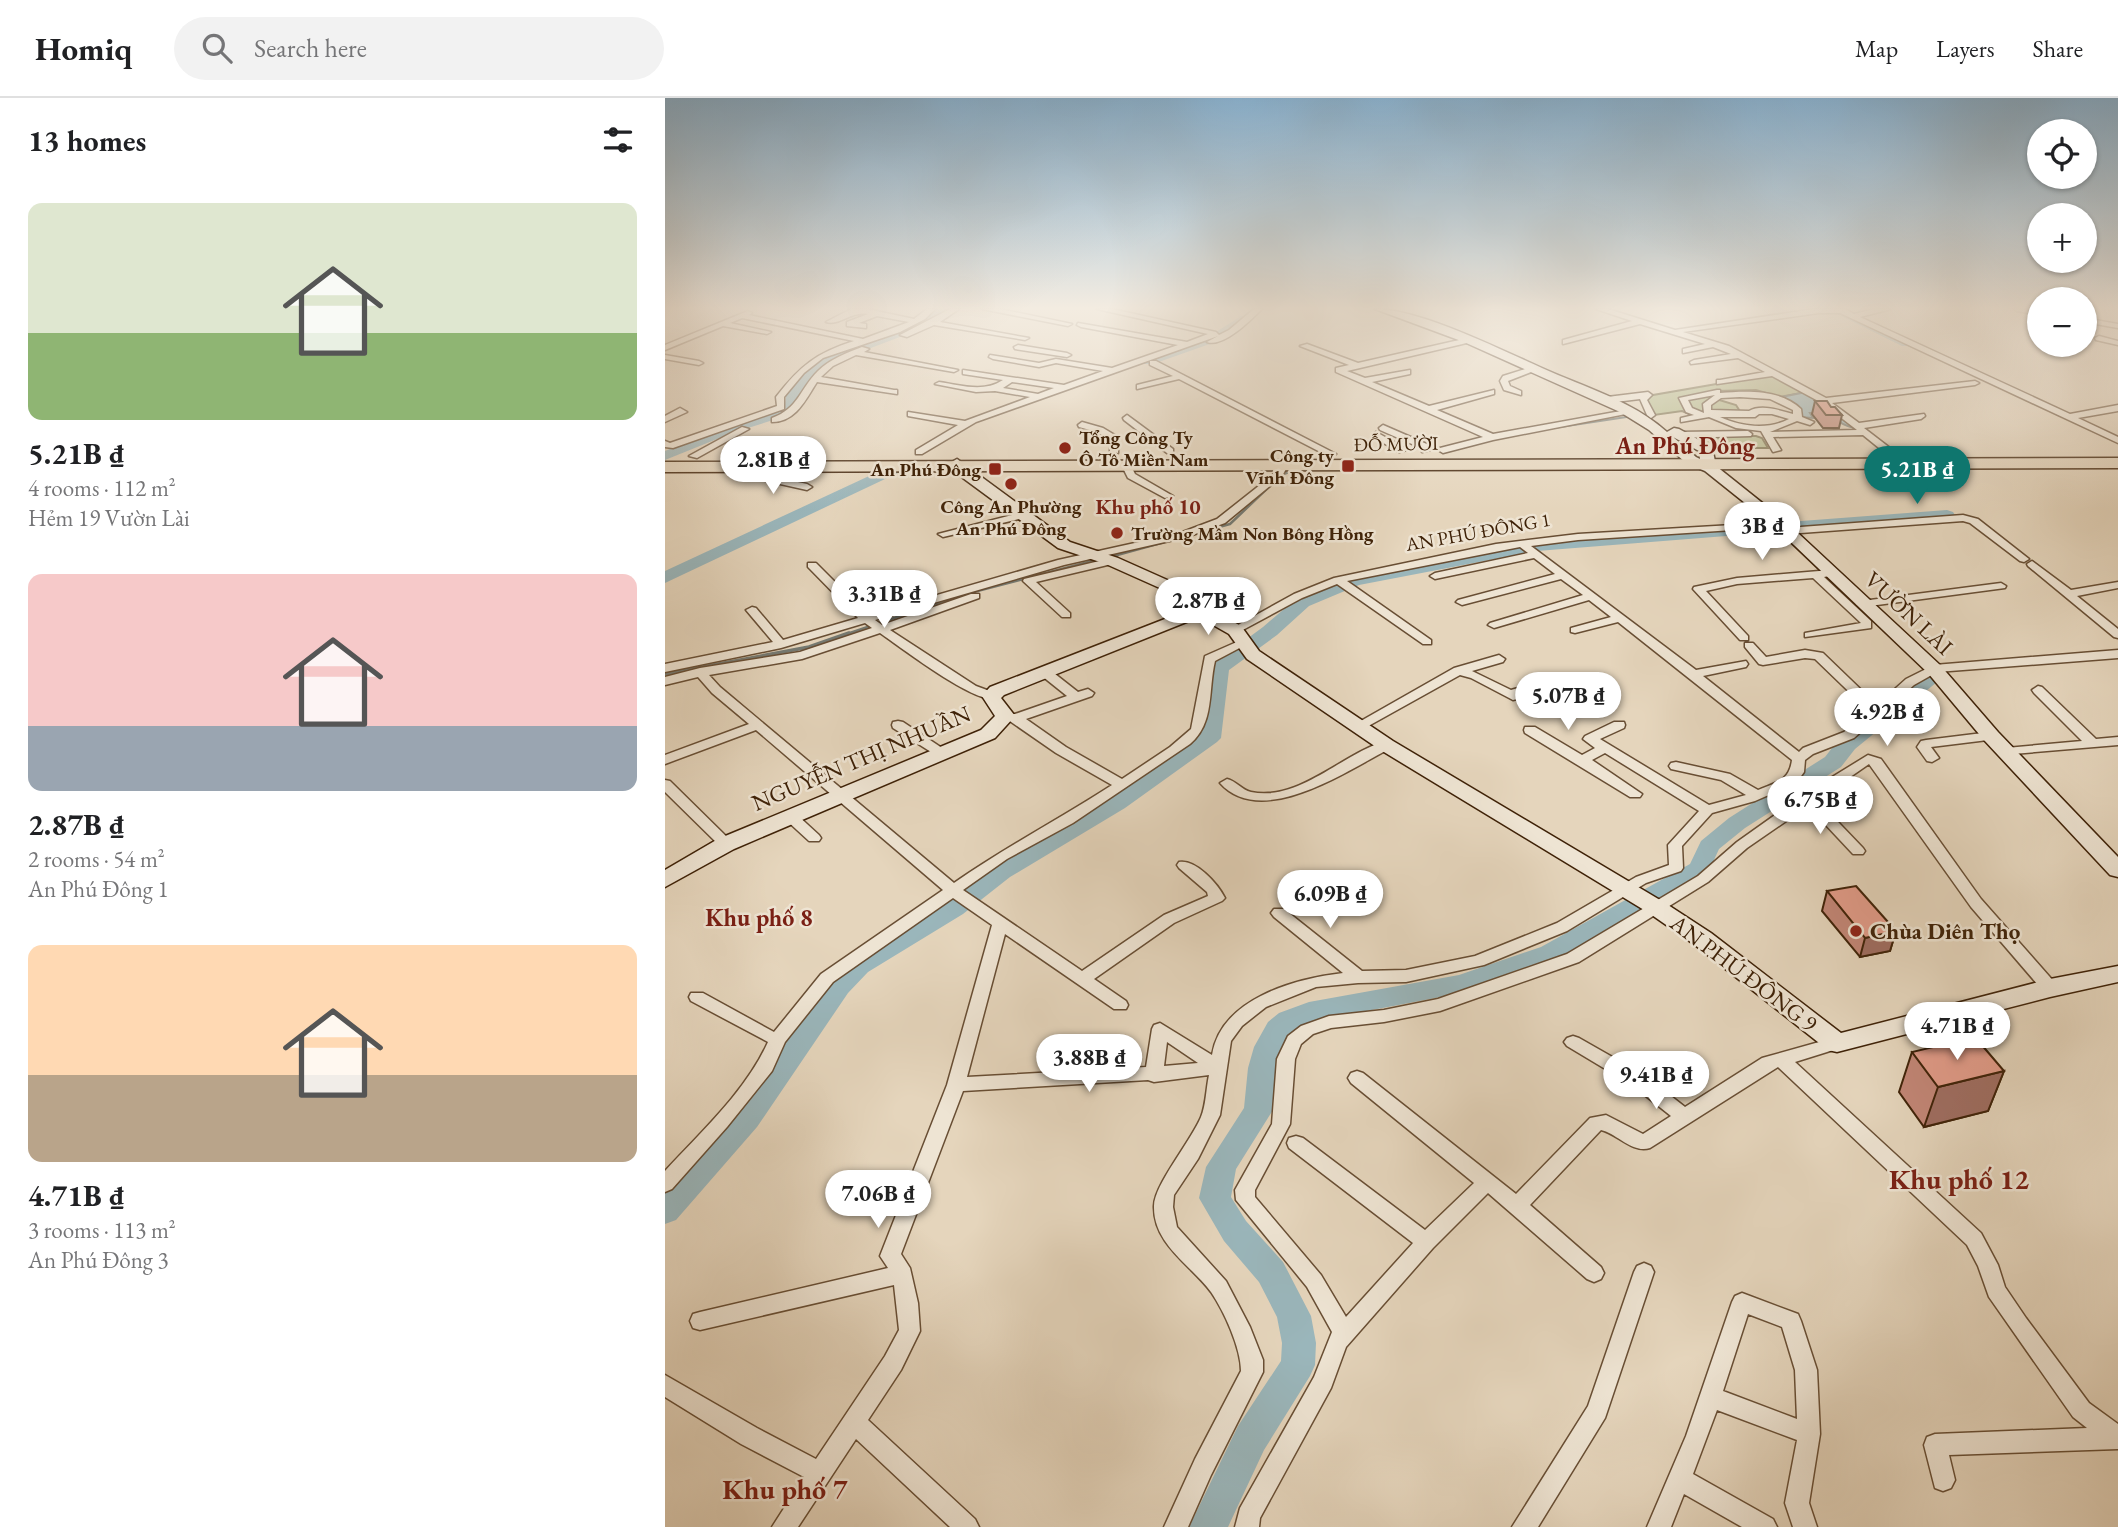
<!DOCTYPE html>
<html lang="en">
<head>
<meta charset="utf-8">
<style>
  :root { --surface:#fff; --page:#f2f2f2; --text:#202124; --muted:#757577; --line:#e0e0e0; --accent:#0f766e }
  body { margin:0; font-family:"EB Garamond",serif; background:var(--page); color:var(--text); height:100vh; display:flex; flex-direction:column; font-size:26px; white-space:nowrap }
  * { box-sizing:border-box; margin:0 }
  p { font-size:23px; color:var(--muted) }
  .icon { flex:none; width:38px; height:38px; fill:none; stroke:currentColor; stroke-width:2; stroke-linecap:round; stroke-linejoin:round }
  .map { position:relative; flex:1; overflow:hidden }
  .details { display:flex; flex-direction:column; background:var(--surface); width:665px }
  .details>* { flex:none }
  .controls { position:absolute; left:1362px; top:21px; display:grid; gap:14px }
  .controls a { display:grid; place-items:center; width:70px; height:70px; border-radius:50%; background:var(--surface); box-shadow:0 2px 5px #0004; font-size:35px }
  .price { position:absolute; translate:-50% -60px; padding:0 16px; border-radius:24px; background:#fff; color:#222; font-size:23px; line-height:46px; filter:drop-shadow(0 2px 4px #0008) }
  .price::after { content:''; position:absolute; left:50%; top:42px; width:21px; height:16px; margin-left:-10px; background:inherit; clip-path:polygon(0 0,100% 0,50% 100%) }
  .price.current { background:var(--accent); color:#fff }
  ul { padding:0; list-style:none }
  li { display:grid; align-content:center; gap:14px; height:371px; padding:0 28px }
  li span { display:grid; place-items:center; height:217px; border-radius:14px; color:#555 }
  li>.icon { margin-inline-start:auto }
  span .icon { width:126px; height:126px; fill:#fffc; stroke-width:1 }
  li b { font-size:30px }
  h2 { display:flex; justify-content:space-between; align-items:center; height:84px; padding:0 28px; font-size:30px }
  header { display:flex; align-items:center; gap:42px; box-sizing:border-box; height:98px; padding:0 35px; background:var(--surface); border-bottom:2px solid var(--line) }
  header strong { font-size:33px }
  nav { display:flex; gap:38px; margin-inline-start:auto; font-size:24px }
  .search { width:490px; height:63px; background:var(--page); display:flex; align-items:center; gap:18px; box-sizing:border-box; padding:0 24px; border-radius:38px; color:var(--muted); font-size:26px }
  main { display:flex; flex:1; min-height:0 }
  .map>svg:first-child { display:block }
</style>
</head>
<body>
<header>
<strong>Homiq</strong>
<div class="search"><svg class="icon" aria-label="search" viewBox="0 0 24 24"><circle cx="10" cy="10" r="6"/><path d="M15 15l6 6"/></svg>Search here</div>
<nav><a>Map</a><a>Layers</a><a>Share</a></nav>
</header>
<main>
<section class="details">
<h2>13 homes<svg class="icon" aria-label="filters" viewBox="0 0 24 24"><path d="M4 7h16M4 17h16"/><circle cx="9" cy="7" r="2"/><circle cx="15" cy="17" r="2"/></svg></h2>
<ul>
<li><span style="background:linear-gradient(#dfe7d0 60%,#8fb573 0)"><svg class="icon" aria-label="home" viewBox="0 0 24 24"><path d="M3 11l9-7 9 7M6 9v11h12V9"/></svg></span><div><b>5.21B ₫</b><p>4 rooms · 112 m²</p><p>Hẻm 19 Vườn Lài</p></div></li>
<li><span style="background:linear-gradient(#f6c9c9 70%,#9aa5b1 0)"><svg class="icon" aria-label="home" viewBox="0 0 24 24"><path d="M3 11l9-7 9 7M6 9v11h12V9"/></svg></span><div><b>2.87B ₫</b><p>2 rooms · 54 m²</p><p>An Phú Đông 1</p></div></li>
<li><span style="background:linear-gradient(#ffd9b3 60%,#b9a48a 0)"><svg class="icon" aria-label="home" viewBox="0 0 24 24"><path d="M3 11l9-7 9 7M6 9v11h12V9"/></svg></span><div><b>4.71B ₫</b><p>3 rooms · 113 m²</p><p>An Phú Đông 3</p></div></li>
</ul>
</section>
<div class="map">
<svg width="1453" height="1429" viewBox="0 0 1453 1429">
  <rect width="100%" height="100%" fill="#e5d5bc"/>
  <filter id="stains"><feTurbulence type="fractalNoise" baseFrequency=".00286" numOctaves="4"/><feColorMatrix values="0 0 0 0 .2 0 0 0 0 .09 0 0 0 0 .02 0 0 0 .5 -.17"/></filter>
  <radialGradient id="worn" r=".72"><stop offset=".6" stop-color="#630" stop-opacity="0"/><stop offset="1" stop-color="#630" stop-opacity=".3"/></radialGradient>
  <path fill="#b8bc8e" stroke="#7b6e4a" stroke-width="2" d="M1109,276L1141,294L1115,299L1091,292L1052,293L1051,301L1071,307L1076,315L1031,319L1017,313L989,317L979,302L988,297Z
    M1025,338H1091L1097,340L1103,350H1041Z"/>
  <path fill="#9ab6bb" stroke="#757a73" stroke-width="2" d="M1141,294L1194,331C1171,328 1171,315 1145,315L1148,320L1133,319L1134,315L1112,300Z"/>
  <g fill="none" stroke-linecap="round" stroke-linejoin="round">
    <path stroke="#757a73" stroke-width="2" d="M882,331L968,318"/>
    <path stroke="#757a73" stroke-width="2.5" d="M616,377L632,371
      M445,459L565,426L609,384
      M179,537L297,497L435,461"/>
    <path stroke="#757a73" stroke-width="3.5" d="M0,576L144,549L184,535"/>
    <path fill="#9ab6bb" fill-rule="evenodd" d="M268,211H283L248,234L161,267L145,282L135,297L134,307L124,317L67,335L0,362V353L57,329L114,311L120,306L121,297L135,276L151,261L240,228Z
      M1162,211H1179L1247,245L1245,248H1237Z
      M576,218L580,219V225L556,242L488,266H478L477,263L548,236Z
      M232,365L240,370L237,373L0,485V473Z
      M1282,412L1288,414L1290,417L1288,420L872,453L694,487L644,508L612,537L564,572L556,640L552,644L460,710L345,779L298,816L203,874L183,895L92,1029L11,1122L0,1126V1091L72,1013L165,881L185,862L280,804L327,769L444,700L535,637L548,566L598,529L632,500L689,478L872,443Z
      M1265,574L1272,576L1275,580L1272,584L1190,651L1176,669L1080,730L1054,751L1043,775L894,861L797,895L649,923L634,929L623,938L617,949L611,970L608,1012L571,1071L566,1099L581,1123L618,1164L646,1218L651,1245L650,1267L645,1278L599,1352L563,1429H524L573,1328L616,1263L617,1245L612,1219L594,1184L559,1143L534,1100L541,1069L579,1010L583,970L589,949L603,924L614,915L644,904L794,877L876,849L1025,766L1036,743L1064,720L1160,659L1174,641L1258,576Z"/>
    <defs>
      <path id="street" d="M186,211H202L249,221L262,211H270L260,221L235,234L158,260L139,275L119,299V311L8,350L0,349V343L5,345L112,308L111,299C135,268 151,255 189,243L77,220L65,225L106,234L102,236L58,228L0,252V247L83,213L87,215L84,217L198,241L244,224L212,218L194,225L201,226V230L182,228V224L203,216C186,213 175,228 161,224Z
        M285,211H294L275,224L364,240L360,242L269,227L242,239L235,237Z
        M317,211H335L407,226L403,228Z
        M432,211H447L551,234L554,237L564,232L589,211H597C586,222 558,250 542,244L553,238L311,324L257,356H251V352L293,327L243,318V314L300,323L365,299L330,293L311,294L270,286L274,284C296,287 318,295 338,282L298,276V272L399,287L438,273L391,265L374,269L328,261L324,259L325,257L374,265L391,261L447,270L513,247L416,229L412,227L413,225L522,244L543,236ZM347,284L389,290L373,296L338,290Z
        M931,211H943L1010,232L1149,211H1180L1189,216L1209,211H1226L1195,219L1405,316L1453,307V313L1413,320L1453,339V345L1175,215H1154L1018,234L1064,248L1161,300L1310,283L1314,285L1310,287L1167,305L1194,325L1259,316L1260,318L1256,321L1199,330L1225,350V354H1219L1198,337L1108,339L1116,352L1108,354L1096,333L1071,330L1044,319L1016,324V320L1029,317L1021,314L1014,300L1052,292H1055V295C1082,293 1115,291 1136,311L1137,319L1149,324L1145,327L1132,323L1105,334L1192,332L1157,305L1107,278L1052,286V282H1055L1100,274L1073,260L1026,266L1025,264L1029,262L1066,256L1048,249L1018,255V251L1040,246L975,226L898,246V242L967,223ZM1050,297L1038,306L1039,315L1027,310L1023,302ZM1075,299L1105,301L1128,312V316C1114,312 1096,306 1084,313L1046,312V307L1056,300ZM1094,316H1107L1124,321C1103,332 1077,329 1055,319H1090Z
        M1349,211L1374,213V217L1352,213Z
        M1419,220L1453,226V230L1419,224Z
        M1434,238L1453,243V247L1431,242L1430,240Z
        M803,240H806V244L682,273L700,280L745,272V276L707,284L764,308L829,292V296L772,312L828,336L967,311L971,314L828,342L778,355L773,352L775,350L818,339L671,274V270L684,267L635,248L642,246L693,265Z
        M353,247L402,255L406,257L402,259L350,251L349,249Z
        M197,249L204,251L199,254L293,272L289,274L191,257L168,268L156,279L229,292H232V296L152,284C141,301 131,324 107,324V320C134,310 134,292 153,273C165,261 182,255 197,249Z
        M0,257L34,263L38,265L34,267L0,261Z
        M485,263H491L671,356L663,358L514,281L472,291V287L508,278L485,267Z
        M867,269L874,271L843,283L845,288L856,293V297L839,292L835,283L838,278Z
        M983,294L987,297L982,302L990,317L986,320L982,317L975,301L942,305L938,302L942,299Z
        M15,310L22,314L0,324V318Z
        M462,317L508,351V355H502L459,322L458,320Z
        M417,324L438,330L453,339V355L445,353L446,342L432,334L414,329L413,327Z
        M718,327L764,347L765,352L757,354L756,350L715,332L714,330Z
        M77,329L84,331L32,360L24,358Z
        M1083,333L1087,336L1086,338L1014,340L1010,337L1014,334Z
        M711,334L740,350L742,352L734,354L708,339L707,337Z
        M620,361L625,364L617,378L560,425L522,439L399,467L210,522L217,527L306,496H314V500L225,532L311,588L330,595L332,598L330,601C307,604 237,550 215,535L137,561L44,577L55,589L289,785C340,749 395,721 447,687L391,655L339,619L341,616H350L402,598L377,578L375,575L377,572H385L413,594L423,591L429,595L427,598L361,621L401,649L457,681L505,649L526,631L540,558L574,543L578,541L584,545L550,563C543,592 550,625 525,646L408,725L342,761L298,792L417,873L499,817L543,798L542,794L514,770L512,767L514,764C531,761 553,786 560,800L557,803L509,825L429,881L461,903L463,907L461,911H449L340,836L302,979L481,969L487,931L489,927L495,925L547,957C556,901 628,881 678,875L609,819L606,815L609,811H619L697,873L741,872L810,858L892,825L971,779L1004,767L1003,747L1034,713L940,655L927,662L977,696L975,699H965L860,635L859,632L860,629H870L917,657L930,650L918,641L920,638L949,624H959L960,627L959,630L935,641L1044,707L1081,697L1056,682L1006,671L1004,668L1006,665L1011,664L1065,676L1093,692C1111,684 1124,684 1127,662L953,524L910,535L906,534V530L946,519L924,502L829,530L823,527L825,525L918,497L896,481L797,507L791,504L793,502L890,476L869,460L770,481L765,478L770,475L863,455L855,449L682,483L766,542V546H758L672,486L637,500L574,534L570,535L564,532L629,496L669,480L831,446L913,436L1119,424V428L1115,429L913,442L866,448L1031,572L1081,563L1083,566L1081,569L1038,578L1134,654L1138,650L1179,634L1204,613L1150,561L1140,560L1098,567L1094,566L1080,549V545H1088L1101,559L1140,552L1158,555L1212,607L1241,581L1269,567L1453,552V560L1272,574L1249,587L1189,640L1148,656L1140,662L1139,674L1131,685L1090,703L1047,715L1017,748L1018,770L1016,773L981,785L902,833L819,867L741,884L693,885L651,889L601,909L577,928L566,943L555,1017L533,1061L509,1097L508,1109L512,1129L561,1183L585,1229L598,1262V1274L546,1377L523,1429H499L530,1361L576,1273C576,1250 559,1213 546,1194C526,1167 488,1146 489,1108C489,1087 526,1043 536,1019C541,1007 541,991 544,977L489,984L483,982L298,993L236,1156L245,1170L253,1205L255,1233L236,1272L203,1322L310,1421L314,1429H285L191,1341L133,1429H107L139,1379L76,1346L0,1299V1277L92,1330L151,1361L220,1258L234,1232L229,1187L35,1232L28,1230L25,1223L28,1216L35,1214L223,1170L215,1158L282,987L327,827L288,800L168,884L120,944L107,973L62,1029L7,1091L0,1094V1073C36,1034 81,993 103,944L26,903L24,899L26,895H38L109,934L156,876L278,792L91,632L0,666V657L84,626L47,595L33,579L0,587V579L35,570L135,554L207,530L200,525L116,550L0,574V566L108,544L81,512L87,509L91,510L118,542L193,520L143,469V465H151L203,517L393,462L515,435L552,421L610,375L617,362ZM502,944L533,965L499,968Z
        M459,366H465L470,376L508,398L500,400L463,380L457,368Z
        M82,373L142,386L147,389L142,392L79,378V374Z
        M359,414L364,417L363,419L278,439L273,436Z
        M1298,417L1313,421L1364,461L1359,464L1355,463L1305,425L1298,423L1122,436L1117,433L1122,430Z
        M447,460L452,463L451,465L371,484L405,515V519H397L358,483L359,481Z
        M1367,463L1406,492L1453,484V490L1412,498L1453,531V540L1449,539L1363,468L1362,466Z
        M1166,472L1170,473V477L1159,479L1206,523V530L1140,539V535L1196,525L1148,480L1072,486L1041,493L1083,538V542H1075L1028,491L1029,489L1072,480Z
        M1336,485L1341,488L1340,490L1197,509L1191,506L1197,503Z
        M834,557L840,561L838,564L807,573L846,592L891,579L897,583L895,586L854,597L852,601L848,602L806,580L795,577L698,631H688L687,628L789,570Z
        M1373,588L1377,589L1431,641L1453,639V647L1336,657L1334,654L1336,651L1341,650L1417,643L1369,595L1367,592Z
        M233,623L238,624L286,656L279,660L274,659L228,630L227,627L228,624Z
        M1326,634L1332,638L1331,641L1266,649L1274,660L1267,664L1262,663L1252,649L1256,643L1261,642Z
        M721,643L728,647L726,650C683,672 597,732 555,685L562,681C571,683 577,692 586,694C634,704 678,655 721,643Z
        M1203,657L1216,661L1316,801L1391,886L1393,890L1391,894H1379L1306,809L1204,666L1152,702L1198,750L1200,753L1198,756H1188L1143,708L1082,750L1043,784L914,864L775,913L719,924L666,930L648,936L636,946L630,961L625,1026L590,1092V1099L656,1177L681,1219L748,1145L624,1050L622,1045L624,1040L631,1038L638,1040L760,1132L809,1085L686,985L683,980L686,975L692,973L698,975L851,1096L925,1020L941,1017L978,1036L1006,1018L967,987L902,948L899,944L902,940L908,938L914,940L979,977L1020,1009L1097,960L1172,939L1178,941L1181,945L1178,949L1130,964L1316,1135L1333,1167L1340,1189L1361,1220L1424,1305L1453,1326V1351L1284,1357L1290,1382L1286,1390L1278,1393L1270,1390L1259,1347L1262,1339L1270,1336L1422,1330L1408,1319L1324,1199L1313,1168L1302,1147L1113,969L985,1050C968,1056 951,1035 936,1032L865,1107L936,1169L939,1175L936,1181L929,1184L922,1181L823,1095L768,1150L681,1249L666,1290L595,1420L594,1429H570L575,1410L649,1279L667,1234L642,1189L571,1102L570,1092L607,1026L612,961L623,938L636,928L664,918L719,912L773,901L902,856L1033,778L1072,744L1138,697Z
        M0,682L5,683L66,743L68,746L66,749H56L0,694Z
        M125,714L130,715L154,737L156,740L154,743H144L120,721L118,718L120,715Z
        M979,1165L986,1168L989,1174L940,1320L873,1429H847L923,1308L969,1174L972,1168Z
        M1077,1195L1133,1216L1136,1223L1152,1272L1155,1336L1144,1405L1152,1429H1128L1120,1405L1132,1342L1052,1312L1028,1376L1108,1421L1112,1429H1077L1019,1396L1006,1429H982L1021,1338L1067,1204L1070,1198ZM1083,1216L1117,1229L1130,1272L1132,1321L1058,1293Z"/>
      <path id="secondary" d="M710,211C755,211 834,251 877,270C919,289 968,303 1002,334L1009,330L1014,331L1047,349L1051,368L1120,423L1275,567L1333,634L1453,759V779L1445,777L1319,642L1263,575L1110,429L1040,373L1021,365L984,332L955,314L799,244ZM1008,339L1034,353L1035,361L1031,359Z
        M292,361L405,444L453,460L509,485L541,509L576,528L594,553L728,643L1000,805L1046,835L1176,935L1385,881L1453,868V884L1385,899L1172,954L1163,952L1030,847L984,815L714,651L582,561L564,536L534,519L339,597L336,600L350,618L330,640L69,751L0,789V772L53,741L316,632L330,618L317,598L325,589L523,512L497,491L441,466L393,450L287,372L285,365Z"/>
      <path id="highway" d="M1453,360V370L0,374V364Z"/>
    </defs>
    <use href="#street" stroke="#684e34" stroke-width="3"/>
    <use href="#secondary" stroke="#3e2107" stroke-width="3"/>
    <use href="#highway" stroke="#3e2107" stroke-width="3"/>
    <use href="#street" fill="#eee4d3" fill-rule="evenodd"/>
    <use href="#secondary" fill="#eee4d3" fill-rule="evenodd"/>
    <use href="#highway" fill="#e5d5bc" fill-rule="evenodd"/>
  </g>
  <path fill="#c38677" stroke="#3e2107" stroke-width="2" d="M1150,303L1166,309L1177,317L1174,330H1158L1147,316Z
    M1162,793L1231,833L1225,853L1195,859L1157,813Z
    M1247,954L1339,973L1323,1013L1259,1029L1234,994Z"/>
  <path fill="#9f6d61" stroke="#3e2107" stroke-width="2" d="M1231,833L1225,853L1195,859L1200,840Z
    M1339,973L1323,1013L1259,1029L1273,989Z"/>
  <path fill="#e39c8a" stroke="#3e2107" stroke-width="2" d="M1150,303H1162L1166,309H1170L1177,317H1161Z
    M1191,788L1231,833L1200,840L1162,793Z
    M1310,939L1339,973L1273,989L1247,954Z"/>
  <linearGradient id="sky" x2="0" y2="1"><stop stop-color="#89b5d6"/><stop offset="0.51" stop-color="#f3ece1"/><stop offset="1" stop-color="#f3ece1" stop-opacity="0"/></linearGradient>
  <rect width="1453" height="412" fill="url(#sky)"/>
  <g fill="#8f2418" stroke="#eee4d3" stroke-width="2.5">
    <circle cx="400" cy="350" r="7"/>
    <rect x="676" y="361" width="14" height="14" rx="3.5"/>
    <rect x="323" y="364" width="14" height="14" rx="3.5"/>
    <circle cx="346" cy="386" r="7"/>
    <circle cx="452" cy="435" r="7"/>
    <circle cx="1191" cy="833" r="7"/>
  </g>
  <g text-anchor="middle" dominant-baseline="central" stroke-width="5" stroke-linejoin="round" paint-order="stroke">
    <g font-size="19" font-weight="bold" fill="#3e2107" stroke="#eee4d3" text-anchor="start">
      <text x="414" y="339">Tổng Công Ty<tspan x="414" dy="22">Ô Tô Miền Nam</tspan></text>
      <text x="669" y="357" text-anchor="end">Công ty<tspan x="669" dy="22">Vĩnh Đông</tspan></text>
      <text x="316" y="371" text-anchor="end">An Phú Đông</text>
      <text x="346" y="408" text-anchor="middle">Công An Phường<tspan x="346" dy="22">An Phú Đông</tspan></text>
      <text x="466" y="435">Trường Mầm Non Bông Hồng</text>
    </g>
    <g font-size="19" fill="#3e2107" stroke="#eee4d3">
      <text transform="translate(731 346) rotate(-1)">ĐỖ MƯỜI</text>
      <text transform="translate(813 434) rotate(-10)">AN PHÚ ĐÔNG 1</text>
    </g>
    <g font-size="21" font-weight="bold" fill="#7a1f14" stroke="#eee4d3">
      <text x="483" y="408">Khu phố 10</text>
    </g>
    <g font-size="23" fill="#3e2107" stroke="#eee4d3">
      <text transform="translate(1244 515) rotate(43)">VƯỜN LÀI</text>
      <text transform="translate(196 660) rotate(-23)">NGUYỄN THỊ NHUẦN</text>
      <text transform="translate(1079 875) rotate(37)">AN PHÚ ĐÔNG 9</text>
    </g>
    <g font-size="23" font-weight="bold" fill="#3e2107" stroke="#eee4d3" text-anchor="start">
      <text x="1205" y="833">Chùa Diên Thọ</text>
    </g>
    <g font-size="24" font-weight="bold" fill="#7a1f14" stroke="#eee4d3">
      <text x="1020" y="347">An Phú Đông</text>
    </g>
    <g font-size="24" font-weight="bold" fill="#7a1f14" stroke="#eee4d3">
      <text x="94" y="819">Khu phố 8</text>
    </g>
    <g font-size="28" font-weight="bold" fill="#7a1f14" stroke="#eee4d3">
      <text x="1294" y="1081">Khu phố 12</text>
      <text x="120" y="1391">Khu phố 7</text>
    </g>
  </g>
  <rect width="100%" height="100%" filter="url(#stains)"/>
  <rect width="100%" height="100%" fill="url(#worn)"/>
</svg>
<div class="controls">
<a><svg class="icon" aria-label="locate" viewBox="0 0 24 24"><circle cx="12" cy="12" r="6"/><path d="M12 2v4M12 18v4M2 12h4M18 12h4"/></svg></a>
<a>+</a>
<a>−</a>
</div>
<b class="price" style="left:108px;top:398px">2.81B ₫</b>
<b class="price current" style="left:1252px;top:408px">5.21B ₫</b>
<b class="price" style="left:1097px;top:464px">3B ₫</b>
<b class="price" style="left:219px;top:532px">3.31B ₫</b>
<b class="price" style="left:543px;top:539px">2.87B ₫</b>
<b class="price" style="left:903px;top:634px">5.07B ₫</b>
<b class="price" style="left:1222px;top:650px">4.92B ₫</b>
<b class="price" style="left:1155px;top:738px">6.75B ₫</b>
<b class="price" style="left:665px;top:832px">6.09B ₫</b>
<b class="price" style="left:1292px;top:964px">4.71B ₫</b>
<b class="price" style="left:424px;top:996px">3.88B ₫</b>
<b class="price" style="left:991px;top:1013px">9.41B ₫</b>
<b class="price" style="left:213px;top:1132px">7.06B ₫</b>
</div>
</main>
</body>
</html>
